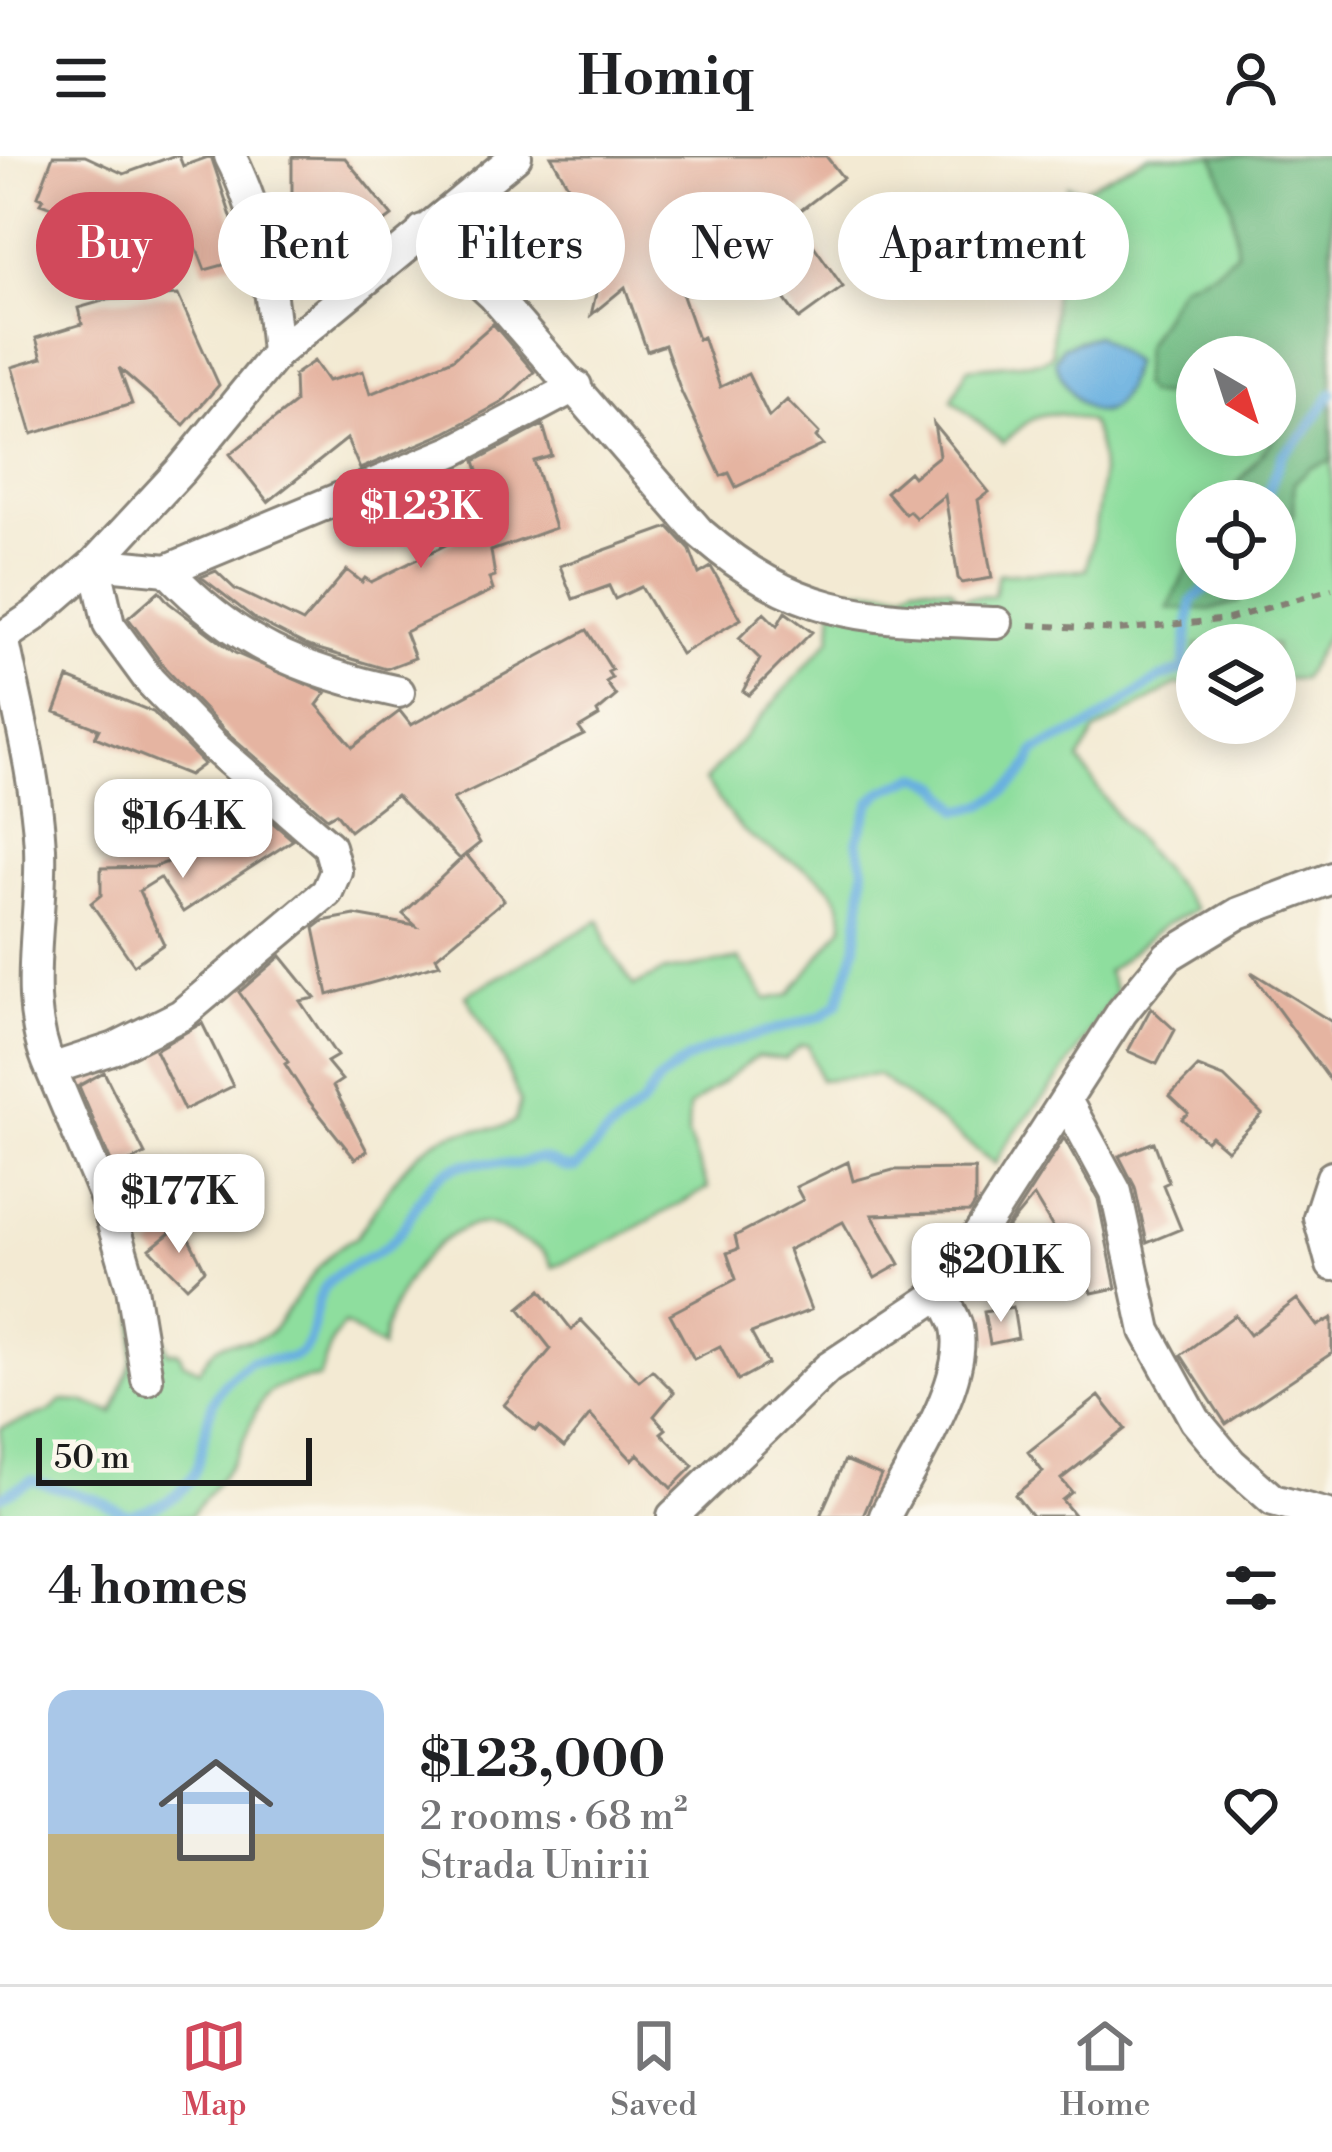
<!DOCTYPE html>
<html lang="en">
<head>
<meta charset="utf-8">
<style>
  :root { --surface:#fff; --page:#f6f6f6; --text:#202124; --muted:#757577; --line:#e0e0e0; --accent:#d1495b }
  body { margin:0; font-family:"Libre Bodoni",serif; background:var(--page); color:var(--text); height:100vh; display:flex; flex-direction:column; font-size:45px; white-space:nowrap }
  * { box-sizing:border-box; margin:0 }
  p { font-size:39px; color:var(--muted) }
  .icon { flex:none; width:66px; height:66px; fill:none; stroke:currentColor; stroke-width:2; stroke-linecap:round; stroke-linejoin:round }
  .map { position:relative; height:1360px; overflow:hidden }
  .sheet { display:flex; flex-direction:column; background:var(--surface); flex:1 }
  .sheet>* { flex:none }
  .banner { position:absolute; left:36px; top:36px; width:1260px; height:108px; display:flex; gap:24px }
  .needle { width:78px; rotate:141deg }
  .fabs { position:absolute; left:1176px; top:180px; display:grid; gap:24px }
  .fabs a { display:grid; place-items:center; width:120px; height:120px; border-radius:50%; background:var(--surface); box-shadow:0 6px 30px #0003; font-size:60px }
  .scale { position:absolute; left:36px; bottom:30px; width:276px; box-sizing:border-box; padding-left:12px; border:6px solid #1c1c1c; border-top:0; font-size:33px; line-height:42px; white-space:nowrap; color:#1c1c1c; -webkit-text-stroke:9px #fbf7ec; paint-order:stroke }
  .price { position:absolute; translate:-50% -102px; padding:0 27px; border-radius:24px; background:#fff; color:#222; font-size:39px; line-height:78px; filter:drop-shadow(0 3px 6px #0008) }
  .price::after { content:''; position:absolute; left:50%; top:72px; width:36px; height:27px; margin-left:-18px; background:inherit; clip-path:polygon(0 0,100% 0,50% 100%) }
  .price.active { background:var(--accent); color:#fff }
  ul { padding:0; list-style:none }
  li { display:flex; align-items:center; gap:36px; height:300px; padding:0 48px }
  li span { display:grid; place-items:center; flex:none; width:336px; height:240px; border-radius:24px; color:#555 }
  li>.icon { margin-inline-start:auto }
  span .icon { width:144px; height:144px; fill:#fffc; stroke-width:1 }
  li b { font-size:51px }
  h2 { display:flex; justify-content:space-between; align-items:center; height:144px; padding:0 48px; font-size:51px }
  .tag { padding:0 42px; border-radius:54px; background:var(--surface); box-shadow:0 6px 30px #0003; font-size:42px; line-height:108px }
  .tag.active { background:var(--accent); color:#fff }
  header { display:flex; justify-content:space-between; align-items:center; height:156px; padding:0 48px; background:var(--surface); font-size:54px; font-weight:700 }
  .menu { display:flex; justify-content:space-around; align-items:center; height:168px; border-top:3px solid var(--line); background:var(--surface); font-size:33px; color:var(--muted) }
  .menu a { display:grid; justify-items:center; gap:6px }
  .menu .active { color:var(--accent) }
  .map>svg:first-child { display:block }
</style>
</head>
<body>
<header><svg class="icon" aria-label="menu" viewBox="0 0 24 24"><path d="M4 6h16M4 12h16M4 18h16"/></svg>Homiq<svg class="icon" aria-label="person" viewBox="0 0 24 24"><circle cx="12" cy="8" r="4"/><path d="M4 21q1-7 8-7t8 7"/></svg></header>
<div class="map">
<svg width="1332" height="1360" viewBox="0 0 1332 1360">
  <rect width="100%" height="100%" fill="#fbf7ec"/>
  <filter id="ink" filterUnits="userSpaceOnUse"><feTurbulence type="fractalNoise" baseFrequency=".00833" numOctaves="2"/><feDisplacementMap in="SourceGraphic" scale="24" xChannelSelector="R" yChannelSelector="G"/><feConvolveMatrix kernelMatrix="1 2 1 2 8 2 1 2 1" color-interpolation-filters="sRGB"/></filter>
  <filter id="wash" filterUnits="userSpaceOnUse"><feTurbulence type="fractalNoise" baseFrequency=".004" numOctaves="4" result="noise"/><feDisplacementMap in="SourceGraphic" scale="48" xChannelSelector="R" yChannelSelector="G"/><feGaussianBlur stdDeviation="2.7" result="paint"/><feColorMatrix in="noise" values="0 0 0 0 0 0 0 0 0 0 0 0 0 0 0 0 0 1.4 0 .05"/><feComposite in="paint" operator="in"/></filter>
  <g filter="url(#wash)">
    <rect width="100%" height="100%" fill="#f3ead3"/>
    <path fill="#8ede9e" stroke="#557d5d" stroke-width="3" fill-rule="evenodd" d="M1148,0H1332V456L1329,476L1302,523H1275V489H1197V529H1176L1095,576L1079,604L1116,659L1196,753L1163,770L1107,816L1116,835C1097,865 1079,895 1058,924C1036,953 1011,975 995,1008L878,919L820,924L808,889H801L785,903L757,900L689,951L688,980L708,1032L614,1084L553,1111C542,1089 538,1093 518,1083C504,1075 491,1065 474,1069C426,1081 386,1147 382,1192L344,1168L333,1183L319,1222C258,1230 264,1240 241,1290C229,1315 207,1339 190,1360H0L1,1272L49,1256L62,1245L83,1246L113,1257L132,1204L141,1110L168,1196H179L183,1206L199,1214C225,1169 233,1197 268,1178C277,1173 284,1157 291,1149C307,1127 330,1090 356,1082C380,1047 407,992 451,978C472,971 495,978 515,965L520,945L503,904L466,839L600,764L607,789L634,830L662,816L739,803L767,843L789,839L843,770C847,716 778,706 746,677C730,663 718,642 705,625L831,482L834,432L905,435L915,428L950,431L958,442L994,440L998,418L1086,414C1095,367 1113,310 1089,266C1043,251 1039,255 1003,287L952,244L967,212L1043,205L1052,199L1054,97L1068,29L1081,34ZM1197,201H1275V279H1197ZM1197,345H1275V423H1197Z"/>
    <path fill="#72bd85" stroke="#476c50" stroke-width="3" d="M1214,0H1328L1332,11V305L1310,312L1294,327V357L1275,399V345H1224L1287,266L1275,237V201H1197V219L1177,239L1147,238L1141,228L1144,191L1181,128L1212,116L1237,96L1232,52Z
      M1197,392V423H1242L1239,446L1210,454L1168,453Z"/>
    <path fill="#69b0e0" stroke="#42667e" stroke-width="3" d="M1096,179L1133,206C1129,215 1128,225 1124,233C1100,287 1065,234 1055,205L1062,191Z"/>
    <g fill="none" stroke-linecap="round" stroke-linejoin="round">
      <path stroke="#69b0e0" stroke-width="10" d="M1265,345L1282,299L1305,277L1332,237
        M0,1341L32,1324L98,1344L128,1359C140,1355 153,1352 165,1346C211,1323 197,1276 217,1238C224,1225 239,1214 251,1205C264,1203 285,1205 296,1200C319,1187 310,1155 323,1134C340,1108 368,1106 389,1088C416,1065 418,1026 453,1012C475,1002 493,1009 516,1008C526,1007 532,1001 542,1003C556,1006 562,1014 576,1012L607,978L642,949L659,924L685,905L711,892L822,860L838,847L856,791L862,741L864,712L857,685L871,646L881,636L918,620L940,630L960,654C990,652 1027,624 1035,595L1090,570L1160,522L1183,514L1192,445L1216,423"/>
    </g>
    <g id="blocks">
      <path fill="#e5b4a1" d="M53,0H85L124,18L173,0H179L183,10L211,0L245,103L205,114L187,67L175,76L163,59L147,68L156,89L113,119L69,57L40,47L43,42L38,40Z
        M551,0H826L843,22L775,74L758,49L663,83L698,183L703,181L720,231L748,218L769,261L787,244L819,277L816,281L823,289L736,331L729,317L721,320L681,235L665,189L647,195L625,131L591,159L606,95Z
        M292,1L345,2L392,60L365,80H341L331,89L309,90L292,76Z
        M814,90L843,131L799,163L769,122Z
        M178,139L219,229L184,269L119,212L132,248L32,278L12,211L42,202L36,182L82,168L78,152L106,144Z
        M493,168L534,216L501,247L445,277L360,313L347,283L268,346L230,298L295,247L294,219L314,205L328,225L363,215L370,238L453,203Z
        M934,268L989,336L978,344L992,422L962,427L958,422L945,339L916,362L909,355L905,358L886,336L909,316L913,321L939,300Z
        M543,269L552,300L534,305L555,372L491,395L495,420L489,422L493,434L405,476L415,502L386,513L308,490L255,463L201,421L216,415L235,433L303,466L347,414L362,426L365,422L371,426L494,365L475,305Z
        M669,371L690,394L699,418L711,411L741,463L681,498L641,431L615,443L609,430L573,443L560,410Z
        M159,435L169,447L235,497L326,537L317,549L353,591L400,555L411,569L587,474L612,514L608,516L612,522L606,526L616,540L597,556L599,560L579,572L584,579L453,643L480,687L460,703L396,639L350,675L336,657L327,662L225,575L165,512L128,462Z
        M785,456L812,476L749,539L743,535L760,503L739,482L764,457L777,470Z
        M68,522L153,556L204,608L189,619L95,581L99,573L55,556Z
        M257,653L293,684L183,756L160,722L139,735L164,788L134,809L91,747L101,739V712L154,711L187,699Z
        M466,698L504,744L436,801L440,808L328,839L314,772L323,765L355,759L416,770L403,758Z
        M281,800L315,842L300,845L337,900L327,906L342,924L333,930L367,995L355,1003L309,945L285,908L288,906L239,836Z
        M1253,817L1332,866V927L1252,818Z
        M1151,852L1175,874L1157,908L1128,895Z
        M202,867L233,930L184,954L155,894Z
        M1198,911L1224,921L1262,958L1227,994L1211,980L1206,985L1182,963L1188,957L1170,940Z
        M104,916L145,998L114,1013L79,930Z
        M1064,982L1098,1043L1116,1132L1092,1137L1034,1040L1001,1080Z
        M1154,986L1169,1026L1163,1029L1181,1073L1147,1087L1135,1031L1119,1000Z
        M848,1006L853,1025L893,1014L975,1013V1048L970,1056L872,1059L900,1108L875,1122L843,1066L788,1094L811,1154L751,1177L768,1208L738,1224L720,1190L694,1203L670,1158L736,1123L727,1097L738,1093L735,1080L803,1044L796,1031Z
        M181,1068L205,1114L187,1131L150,1093Z
        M541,1134L572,1174L581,1164L639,1225L652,1214L674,1236L654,1260L666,1273L661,1277L693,1310L671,1332L638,1298L632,1304L590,1259L564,1291L539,1270L535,1275L504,1249L551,1193L519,1152Z
        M1297,1143L1317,1170L1332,1162V1197L1226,1268L1181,1199L1235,1159L1250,1179Z
        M1013,1151L1018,1182L990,1188L984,1156Z
        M1099,1240L1125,1273L1061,1323L1072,1336L1062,1344L1075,1360H1032L1015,1339L1043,1316L1028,1296Z
        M845,1304L881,1319L863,1360H820Z"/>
    </g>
  </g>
  <g filter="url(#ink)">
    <use href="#blocks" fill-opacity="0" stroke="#888378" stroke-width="3"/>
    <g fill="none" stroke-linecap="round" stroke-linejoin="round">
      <defs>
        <path id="minor" d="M230,0C262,62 271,128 277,197
          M423,74L493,139L700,377C802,465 869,462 997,467
          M167,414C236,488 301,515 399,536
          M3,481C17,551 36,621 40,692C43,766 20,844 51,913
          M0,483L34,460L95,407L182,313L277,197L516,0
          M1067,946L1116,1036L1146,1175L1195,1264L1231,1307L1273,1344L1332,1360
          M1332,1021L1319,1061L1332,1109
          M147,1223L132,1132L105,1041L51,913L115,892L181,859L327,736L336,715L329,690L212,589L150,525L109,469L95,407L167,414L453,295L576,230
          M673,1360L828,1212L941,1137
          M885,1360C909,1312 969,1225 957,1171C954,1160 946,1148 941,1137L1122,856L1168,800L1239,757L1332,722"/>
      </defs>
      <use href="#minor" stroke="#888378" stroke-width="36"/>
      <path stroke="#888378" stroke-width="6" stroke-dasharray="9 9" stroke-linecap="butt" d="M1030,469L1118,474L1229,463L1332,433"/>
      <use href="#minor" stroke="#fff" stroke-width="30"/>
    </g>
  </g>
</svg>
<div class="fabs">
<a><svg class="needle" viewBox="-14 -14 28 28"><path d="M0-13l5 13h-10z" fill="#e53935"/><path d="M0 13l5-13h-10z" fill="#757577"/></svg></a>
<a><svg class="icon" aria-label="locate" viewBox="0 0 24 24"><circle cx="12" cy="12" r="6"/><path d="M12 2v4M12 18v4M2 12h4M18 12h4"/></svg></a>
<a><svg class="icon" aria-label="layers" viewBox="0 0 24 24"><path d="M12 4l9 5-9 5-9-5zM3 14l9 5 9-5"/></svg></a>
</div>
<div class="scale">50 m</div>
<b class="price active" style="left:421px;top:415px">$123K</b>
<b class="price" style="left:183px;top:725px">$164K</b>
<b class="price" style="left:179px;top:1100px">$177K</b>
<b class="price" style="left:1001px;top:1169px">$201K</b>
<div class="banner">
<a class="tag active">Buy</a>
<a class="tag">Rent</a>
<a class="tag">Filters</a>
<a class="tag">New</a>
<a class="tag">Apartment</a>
</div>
</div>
<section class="sheet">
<h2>4 homes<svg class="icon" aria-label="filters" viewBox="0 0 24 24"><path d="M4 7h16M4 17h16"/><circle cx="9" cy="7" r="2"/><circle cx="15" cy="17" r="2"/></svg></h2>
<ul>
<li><span style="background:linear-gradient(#a9c7e8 60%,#c2b280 0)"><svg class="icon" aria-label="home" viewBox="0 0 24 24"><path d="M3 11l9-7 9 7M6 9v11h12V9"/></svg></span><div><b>$123,000</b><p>2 rooms · 68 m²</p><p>Strada Unirii</p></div><svg class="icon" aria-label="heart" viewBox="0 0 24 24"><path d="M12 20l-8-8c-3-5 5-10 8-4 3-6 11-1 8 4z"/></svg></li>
</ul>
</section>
<nav class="menu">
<a class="active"><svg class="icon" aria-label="map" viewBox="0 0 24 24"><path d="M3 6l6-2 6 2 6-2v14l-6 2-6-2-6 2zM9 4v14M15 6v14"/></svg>Map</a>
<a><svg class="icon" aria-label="saved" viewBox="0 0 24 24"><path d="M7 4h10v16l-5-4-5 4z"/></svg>Saved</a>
<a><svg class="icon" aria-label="home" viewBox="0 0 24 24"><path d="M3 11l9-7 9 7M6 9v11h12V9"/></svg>Home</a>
</nav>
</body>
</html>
